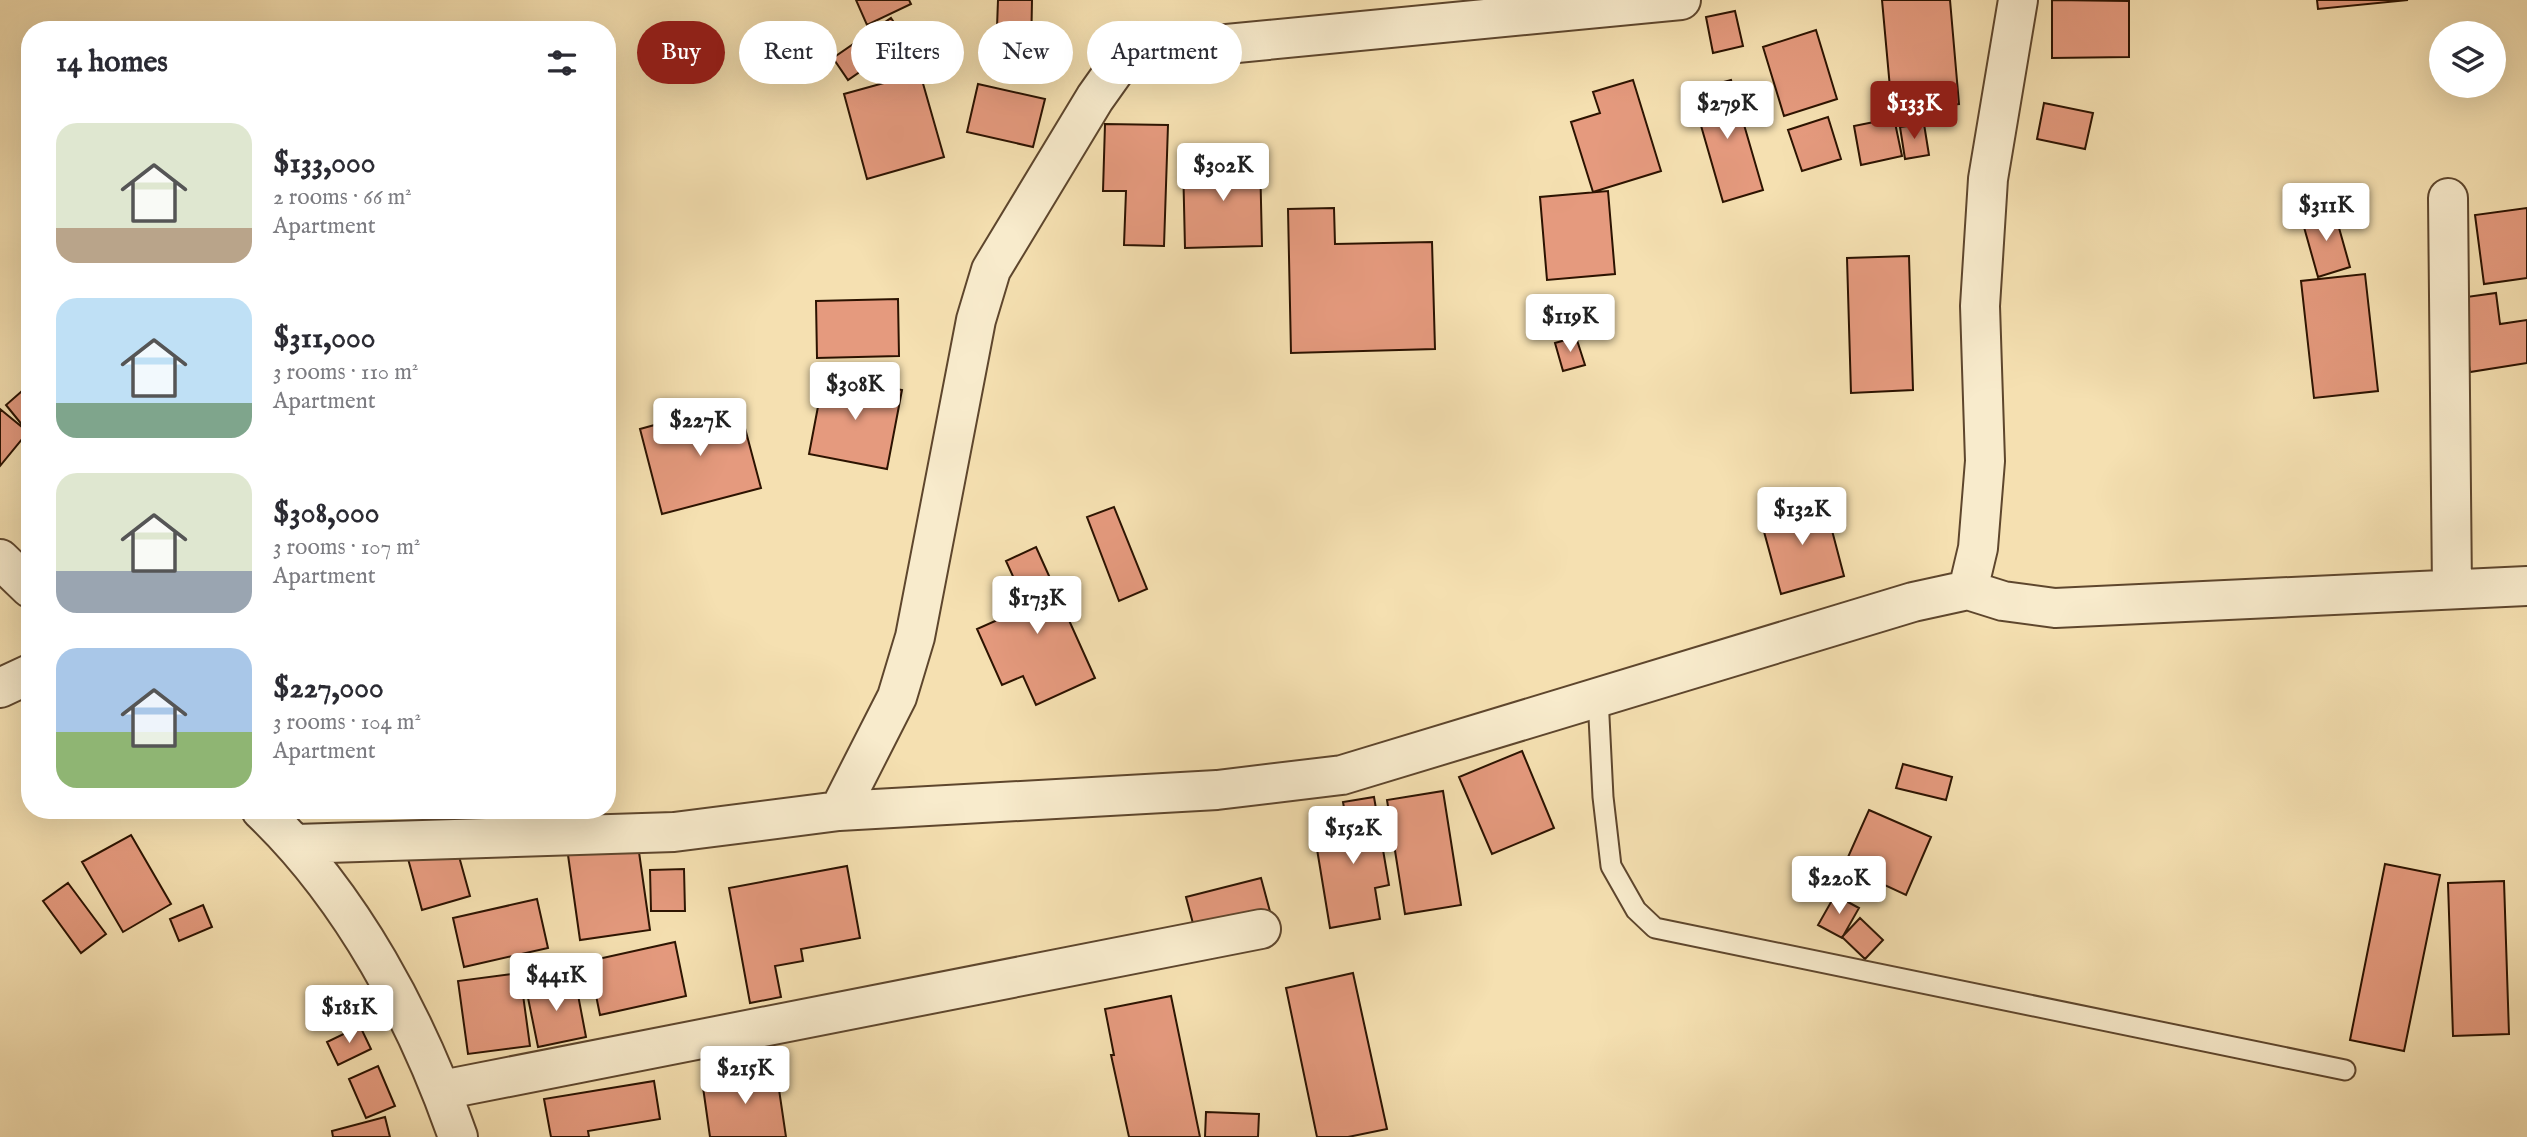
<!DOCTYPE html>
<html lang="en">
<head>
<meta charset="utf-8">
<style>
  :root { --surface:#fff; --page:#f7f7f7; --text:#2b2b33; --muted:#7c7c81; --accent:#8f2418 }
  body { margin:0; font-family:"IM FELL English",serif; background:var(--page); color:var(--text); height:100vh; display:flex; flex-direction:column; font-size:26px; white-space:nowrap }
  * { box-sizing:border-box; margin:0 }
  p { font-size:23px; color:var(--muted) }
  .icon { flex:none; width:38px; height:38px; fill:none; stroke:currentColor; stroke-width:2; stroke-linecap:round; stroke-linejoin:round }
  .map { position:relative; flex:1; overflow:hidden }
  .panel { position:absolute; left:21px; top:21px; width:595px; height:798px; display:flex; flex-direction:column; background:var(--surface); border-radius:28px; box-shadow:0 7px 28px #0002 }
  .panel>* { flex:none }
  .hud { position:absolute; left:637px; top:21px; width:665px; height:63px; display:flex; gap:14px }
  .tools { position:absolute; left:2429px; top:21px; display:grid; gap:14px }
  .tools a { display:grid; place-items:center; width:77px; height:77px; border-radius:50%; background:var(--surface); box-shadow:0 7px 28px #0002; font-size:35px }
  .price { position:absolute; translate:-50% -60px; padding:0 16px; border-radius:7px; background:#fff; color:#222; font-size:23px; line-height:46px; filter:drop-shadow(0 2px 4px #0008) }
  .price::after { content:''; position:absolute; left:50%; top:42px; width:21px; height:16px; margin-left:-10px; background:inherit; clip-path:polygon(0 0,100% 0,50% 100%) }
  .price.current { background:var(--accent); color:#fff }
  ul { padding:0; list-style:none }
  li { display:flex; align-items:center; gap:21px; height:175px; padding:0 35px }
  li span { display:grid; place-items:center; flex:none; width:196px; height:140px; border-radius:21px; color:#555 }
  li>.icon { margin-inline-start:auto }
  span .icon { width:84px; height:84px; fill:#fffc; stroke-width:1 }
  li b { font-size:30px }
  h2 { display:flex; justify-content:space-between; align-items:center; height:84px; padding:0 35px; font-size:30px }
  .pill { padding:0 24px; border-radius:32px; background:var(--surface); box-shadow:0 7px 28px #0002; font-size:24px; line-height:63px }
  .pill.current { background:var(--accent); color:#fff }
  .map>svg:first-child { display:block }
</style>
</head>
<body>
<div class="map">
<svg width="2527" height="1137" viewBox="0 0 2527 1137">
  <rect width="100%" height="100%" fill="#f5e0b1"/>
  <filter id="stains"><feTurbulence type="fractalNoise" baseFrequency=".00286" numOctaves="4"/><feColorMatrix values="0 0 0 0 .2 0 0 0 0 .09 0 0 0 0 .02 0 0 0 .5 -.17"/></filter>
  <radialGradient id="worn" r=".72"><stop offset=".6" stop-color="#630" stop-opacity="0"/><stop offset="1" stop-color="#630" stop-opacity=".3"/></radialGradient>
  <path fill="#e59a7e" stroke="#2c1301" stroke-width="2" d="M856,0H909L911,4L867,25Z
    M998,0H1032L1031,55H996Z
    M1882,0H1950L1959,104L1892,110Z
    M2052,0L2129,1V57L2052,58Z
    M2317,0H2408L2318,9Z
    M1735,11L1743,46L1713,53L1706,17Z
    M891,18L906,40L848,80L833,58Z
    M1816,30L1837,99L1784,116L1763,47Z
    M920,73L944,157L867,179L844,94Z
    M1633,80L1661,171L1593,192L1571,122L1600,113L1593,92Z
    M1731,80L1763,190L1723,202L1691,91Z
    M978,84L1045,99L1033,147L967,132Z
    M2044,103L2093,113L2085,149L2037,139Z
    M1828,117L1841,159L1802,171L1788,130Z
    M1894,118L1902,156L1861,165L1854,126Z
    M1105,124L1168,125L1164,246L1124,245L1126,191H1103Z
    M1924,124L1929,155L1905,159L1900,127Z
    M1260,158L1262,246L1185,248L1183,161Z
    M1608,191L1615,274L1547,280L1540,197Z
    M1334,208L1335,244L1432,242L1435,349L1291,353L1288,209Z
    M2527,208V278L2484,284L2475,215Z
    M2334,210L2350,267L2318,277L2302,220Z
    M1909,256L1913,390L1851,393L1847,258Z
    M2365,274L2378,391L2314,398L2301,281Z
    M2496,293L2500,324L2527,320V363L2470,372L2459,298Z
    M898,299L899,356L817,358L816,301Z
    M1576,337L1585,365L1563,371L1555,343Z
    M824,375L902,390L887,469L809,454Z
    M30,384V420L23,426L6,405Z
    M738,402L761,488L662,514L640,429Z
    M0,409L28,432L0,466Z
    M1824,500L1844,576L1781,594L1760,517Z
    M1114,507L1147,589L1119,601L1087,517Z
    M1036,547L1095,678L1036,705L1023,676L1002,685L977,629L1027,607L1006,561Z
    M1522,751L1554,828L1492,854L1459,777Z
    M1903,764L1952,777L1946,800L1896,788Z
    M1443,791L1461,905L1405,914L1387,800Z
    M1374,797L1389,885L1375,888L1380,919L1330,928L1315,837L1348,831L1343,802Z
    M1869,810L1931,837L1906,895L1874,880L1867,898L1836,884Z
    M131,835L171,904L123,932L82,862Z
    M455,842L470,896L422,910L407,855Z
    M638,845L650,930L580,940L568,855Z
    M2385,864L2440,875L2404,1051L2350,1040Z
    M847,866L860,938L801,949L803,961L775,966L781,997L750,1003L729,888Z
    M684,869L685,911H651L650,870Z
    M1261,878L1275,930L1200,950L1186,897Z
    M2504,881L2509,1034L2453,1036L2448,883Z
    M68,883L106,934L81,953L43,901Z
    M1835,895L1859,908L1842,938L1818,925Z
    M537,899L548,948L464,967L453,918Z
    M203,905L212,927L179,941L170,919Z
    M1860,918L1883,940L1865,959L1842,937Z
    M675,942L686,996L600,1015L589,961Z
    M520,973L530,1046L468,1054L458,981Z
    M1353,973L1387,1129L1348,1137H1317L1286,988Z
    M575,979L586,1037L538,1047L526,988Z
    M1171,996L1200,1137H1129L1111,1055H1114L1105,1009Z
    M360,1026L371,1049L338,1065L327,1042Z
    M378,1066L395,1106L366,1118L349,1079Z
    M776,1069L786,1137H710L702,1080Z
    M654,1081L660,1119L588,1131L589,1137H551L544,1099Z
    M1206,1112L1259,1114L1258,1137H1205Z
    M385,1117L390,1137H333L332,1131Z"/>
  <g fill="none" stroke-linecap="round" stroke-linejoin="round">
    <defs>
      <path id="lane" d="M1598,697L1603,797L1611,866L1636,910L1655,928L2345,1070"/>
      <path id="street" d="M2448,198L2452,589
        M0,559L30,588
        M1968,590L1978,548L1985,461L1980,306L1988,179L2018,0
        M0,688L30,674
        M261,810C352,897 417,1019 458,1137
        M839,811L897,697L915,637L976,320L991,270L1095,98L1117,67L1141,54L1185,48L1681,0
        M296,844L674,832L839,811L1217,790L1342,775L1913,602L1968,590L2003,601L2055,608L2527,586
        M442,1090L1261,929"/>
    </defs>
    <use href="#lane" stroke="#5e462d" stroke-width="23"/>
    <use href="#street" stroke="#5e462d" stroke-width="42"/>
    <use href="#lane" stroke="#f8ebcc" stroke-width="19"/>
    <use href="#street" stroke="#f8ebcc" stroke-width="38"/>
  </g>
  <rect width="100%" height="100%" filter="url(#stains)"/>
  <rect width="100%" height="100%" fill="url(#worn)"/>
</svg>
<div class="tools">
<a><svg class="icon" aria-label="layers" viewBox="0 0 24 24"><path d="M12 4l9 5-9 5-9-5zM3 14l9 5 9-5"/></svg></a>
</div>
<b class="price" style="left:1727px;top:141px">$279K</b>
<b class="price current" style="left:1914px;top:141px">$133K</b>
<b class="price" style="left:1223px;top:203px">$302K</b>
<b class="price" style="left:2326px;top:243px">$311K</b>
<b class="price" style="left:1570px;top:354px">$119K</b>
<b class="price" style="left:855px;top:422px">$308K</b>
<b class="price" style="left:700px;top:458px">$227K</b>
<b class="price" style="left:1802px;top:547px">$132K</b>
<b class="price" style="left:1037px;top:636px">$173K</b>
<b class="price" style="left:1353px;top:866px">$152K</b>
<b class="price" style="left:1839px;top:916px">$220K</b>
<b class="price" style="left:556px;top:1013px">$441K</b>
<b class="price" style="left:349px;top:1045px">$181K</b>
<b class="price" style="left:745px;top:1106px">$215K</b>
<div class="hud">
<a class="pill current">Buy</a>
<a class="pill">Rent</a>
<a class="pill">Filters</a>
<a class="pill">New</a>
<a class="pill">Apartment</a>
</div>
<section class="panel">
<h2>14 homes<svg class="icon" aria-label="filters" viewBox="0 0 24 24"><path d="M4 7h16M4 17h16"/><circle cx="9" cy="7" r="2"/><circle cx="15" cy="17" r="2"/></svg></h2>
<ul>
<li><span style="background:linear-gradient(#dfe7d0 75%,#b9a48a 0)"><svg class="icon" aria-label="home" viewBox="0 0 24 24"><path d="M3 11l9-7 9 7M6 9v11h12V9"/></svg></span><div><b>$133,000</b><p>2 rooms · 66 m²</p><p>Apartment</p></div></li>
<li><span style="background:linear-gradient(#bfe0f5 75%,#7fa58c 0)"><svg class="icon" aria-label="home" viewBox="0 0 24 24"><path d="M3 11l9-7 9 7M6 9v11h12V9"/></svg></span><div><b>$311,000</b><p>3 rooms · 110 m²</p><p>Apartment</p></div></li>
<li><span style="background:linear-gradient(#dfe7d0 70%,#9aa5b1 0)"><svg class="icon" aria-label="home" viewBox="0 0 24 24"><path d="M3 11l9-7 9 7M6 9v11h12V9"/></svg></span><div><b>$308,000</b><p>3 rooms · 107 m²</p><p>Apartment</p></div></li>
<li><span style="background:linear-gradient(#a9c7e8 60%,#8fb573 0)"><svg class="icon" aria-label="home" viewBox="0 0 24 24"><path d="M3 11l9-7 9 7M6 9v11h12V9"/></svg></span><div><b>$227,000</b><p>3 rooms · 104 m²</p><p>Apartment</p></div></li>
</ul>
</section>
</div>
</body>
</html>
